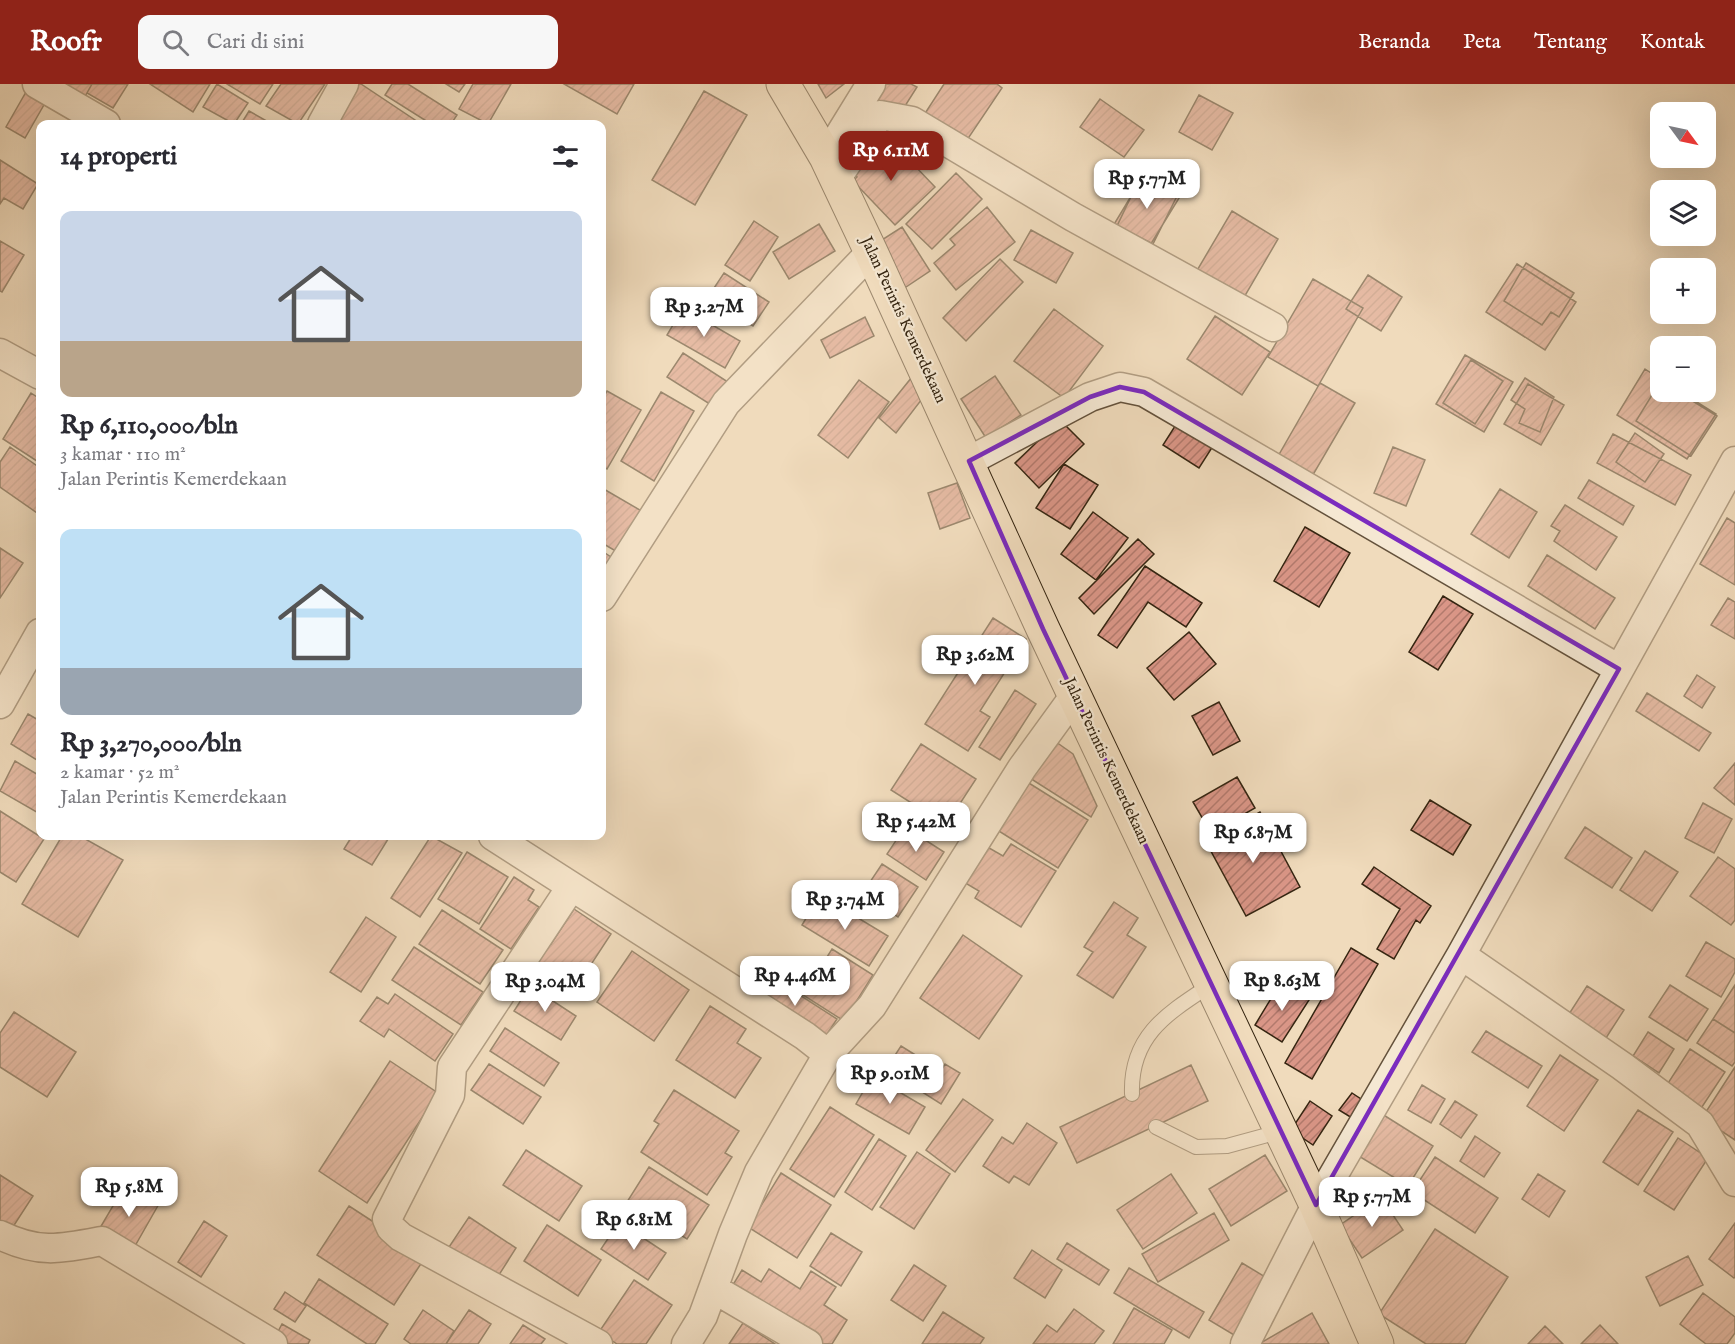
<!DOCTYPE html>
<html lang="id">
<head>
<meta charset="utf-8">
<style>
  :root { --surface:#fff; --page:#f7f7f7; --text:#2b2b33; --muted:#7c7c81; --accent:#8f2418 }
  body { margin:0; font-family:"IM FELL English",serif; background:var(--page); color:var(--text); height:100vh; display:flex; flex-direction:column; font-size:22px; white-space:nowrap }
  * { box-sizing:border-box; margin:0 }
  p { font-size:20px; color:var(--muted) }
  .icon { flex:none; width:33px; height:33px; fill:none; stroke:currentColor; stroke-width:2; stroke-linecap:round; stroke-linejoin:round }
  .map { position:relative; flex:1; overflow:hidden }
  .drawer { position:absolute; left:36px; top:36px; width:570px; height:720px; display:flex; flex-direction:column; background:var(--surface); border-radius:12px; box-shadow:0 6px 24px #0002 }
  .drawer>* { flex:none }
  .needle { width:39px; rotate:123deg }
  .buttons { position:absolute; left:1650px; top:18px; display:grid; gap:12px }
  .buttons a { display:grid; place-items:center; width:66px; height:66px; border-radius:12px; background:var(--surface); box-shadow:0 6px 24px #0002; font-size:30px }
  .price { position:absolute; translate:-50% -51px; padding:0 14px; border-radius:12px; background:#fff; color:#222; font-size:20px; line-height:39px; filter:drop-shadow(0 2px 3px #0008) }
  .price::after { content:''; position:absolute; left:50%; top:36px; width:18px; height:14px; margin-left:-9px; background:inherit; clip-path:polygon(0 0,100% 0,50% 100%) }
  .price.current { background:var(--accent); color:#fff }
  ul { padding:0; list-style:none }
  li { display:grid; align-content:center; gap:12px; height:318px; padding:0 24px }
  li span { display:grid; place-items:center; height:186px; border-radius:12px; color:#555 }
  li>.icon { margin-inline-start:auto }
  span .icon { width:108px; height:108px; fill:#fffc; stroke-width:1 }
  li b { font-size:26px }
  h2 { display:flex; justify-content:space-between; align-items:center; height:72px; padding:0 24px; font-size:26px }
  header { display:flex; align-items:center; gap:36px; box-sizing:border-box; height:84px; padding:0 30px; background:var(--accent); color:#fff }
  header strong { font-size:28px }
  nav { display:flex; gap:33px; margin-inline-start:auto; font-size:21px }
  .search { width:420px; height:54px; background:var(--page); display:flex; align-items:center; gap:15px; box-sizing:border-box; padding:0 21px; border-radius:12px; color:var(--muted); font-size:22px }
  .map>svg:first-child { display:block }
</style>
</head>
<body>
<header>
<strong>Roofr</strong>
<div class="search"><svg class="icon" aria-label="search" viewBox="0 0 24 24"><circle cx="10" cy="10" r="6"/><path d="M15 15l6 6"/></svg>Cari di sini</div>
<nav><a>Beranda</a><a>Peta</a><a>Tentang</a><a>Kontak</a></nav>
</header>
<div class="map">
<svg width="1735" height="1260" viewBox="0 0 1735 1260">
  <defs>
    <pattern id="building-hatch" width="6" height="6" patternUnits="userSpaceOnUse" patternTransform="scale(1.5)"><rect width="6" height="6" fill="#da9687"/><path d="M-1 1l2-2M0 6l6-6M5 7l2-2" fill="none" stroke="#b27a6d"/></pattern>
  </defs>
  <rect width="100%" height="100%" fill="#f0dbbc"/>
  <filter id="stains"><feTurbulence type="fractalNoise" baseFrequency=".00333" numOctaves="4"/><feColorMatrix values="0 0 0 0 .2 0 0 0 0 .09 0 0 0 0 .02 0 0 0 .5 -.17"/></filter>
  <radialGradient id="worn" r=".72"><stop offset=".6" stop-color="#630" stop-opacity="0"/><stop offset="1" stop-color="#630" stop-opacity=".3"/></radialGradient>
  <path fill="url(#building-hatch)" stroke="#352511" stroke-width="1.5" d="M68,0H92L83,16L65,5Z
    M92,0H128L113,24L87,9Z
    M150,0H210L193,28Z
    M217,0L248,19L234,40L203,23Z
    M227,0H273L260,20Z
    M281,0H325L298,40L266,22Z
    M357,0H361L421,40H330Z
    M392,0H408L457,31L451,40H431L385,11Z
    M446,0H465L459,8Z
    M473,0H511L488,40L459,25Z
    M564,0H634L617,30Z
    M818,0H844L826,14Z
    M880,0H911L917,3L900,30L872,13Z
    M944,0H997L1002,4L963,62L922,34Z
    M704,7L747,31L695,121L652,96Z
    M26,8L45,19L25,54L6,43Z
    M1199,11L1233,29L1212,66L1179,48Z
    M1100,15L1144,46L1124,73L1080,43Z
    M249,27L272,40H241Z
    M893,59L935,103L895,141L853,97L857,93L851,84L867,62L878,73Z
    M0,76L38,100L23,125L4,114L0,120Z
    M1148,84L1184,106L1149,163L1113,142Z
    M956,89L982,115L932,165L906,140Z
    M1141,92L1178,110L1153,160L1117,142Z
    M987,123L1015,158L956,206L934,179L955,161L950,155Z
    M1232,127L1278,155L1239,222L1192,195Z
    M754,137L778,153L750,197L725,181Z
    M819,140L835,167L789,195L773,168Z
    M902,143L930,187L903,205L874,161Z
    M1031,146L1073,169L1056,199L1014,176Z
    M0,157L24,171L2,208L0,207Z
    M1000,175L1023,198L966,257L943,234Z
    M1526,179L1574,209L1559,233L1551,228L1542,241L1504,217Z
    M1517,180L1576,218L1545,266L1486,228Z
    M724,189L769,218L753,242L708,213Z
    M1368,191L1402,213L1381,247L1346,225Z
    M1313,195L1363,224L1318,302L1268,273Z
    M683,224L740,257L725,284L667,251Z
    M1054,225L1103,262L1064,314L1014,277Z
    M1215,232L1270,268L1242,311L1187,275Z
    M865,233L874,252L830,274L821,256Z
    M683,269L731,300L716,324L667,293Z
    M1465,271L1513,298L1484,348L1436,320Z
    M1471,276L1503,297L1475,340L1443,319Z
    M1645,285L1660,295V308H1681L1716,330L1687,375L1617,331Z
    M995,292L1021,331L986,354L961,315Z
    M912,293L922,315L896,349L879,334Z
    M1525,294L1554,313L1540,348L1519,339L1525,325L1511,316Z
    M859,296L889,318L848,374L818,351Z
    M1660,298V308H1678L1717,332L1691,372L1636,337Z
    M1320,299L1355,319L1307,401L1273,381Z
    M1528,300L1564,321L1541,361L1504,340Z
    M607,307L641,326L607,385L602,382V317Z
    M661,308L694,327L654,397L621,377Z
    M31,309L40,315V379L3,355Z
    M1060,336L1084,360L1039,404L1015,379Z
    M1177,339L1213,362L1199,384L1163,361Z
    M1635,349L1664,370L1645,398L1616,378Z
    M1613,350L1691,391L1675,421L1597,379Z
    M10,363L40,384V431L0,403V378Z
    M1393,363L1425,376L1406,422L1374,409Z
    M1064,380L1098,401L1070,445L1036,424Z
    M1589,396L1634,422L1623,441L1578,414Z
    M957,399L970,434L940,445L928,409Z
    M602,404L645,429L619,469L602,459Z
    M1500,405L1537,428L1509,474L1471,450Z
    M1565,421L1617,453L1596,486L1554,457L1560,447L1551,442Z
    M1093,428L1128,454L1096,496L1061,470Z
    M1727,434L1735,439V501L1700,480Z
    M1305,443L1350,469L1319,523L1274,497Z
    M1138,455L1154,470L1094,530L1079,514Z
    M0,464L23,479L0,514Z
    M602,467L620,479L602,507Z
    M1547,471L1615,514L1595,545L1528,502Z
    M1145,482L1202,519L1186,543L1148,518L1117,564L1098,551Z
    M1443,512L1473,530L1438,586L1409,568Z
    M1728,514L1735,518V555L1711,541Z
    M993,534L1026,555L980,627L990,633L968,667L925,640Z
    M1189,548L1216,580L1174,616L1147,584Z
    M1697,591L1715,603L1702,624L1684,612Z
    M1015,606L1036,620L1000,676L979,663Z
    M1647,609L1711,649L1699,667L1636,627Z
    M1219,618L1240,657L1213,671L1192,632Z
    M28,630L40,637V678L11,660Z
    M1049,653L1073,670L1097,722L1091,733L1025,691Z
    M921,660L976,695L946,741L891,706Z
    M15,677L40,692V730L0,707Z
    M1735,679V721L1714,704Z
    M1237,693L1255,724L1211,749L1193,718Z
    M1024,696L1088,736L1058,784L994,744Z
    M1430,716L1471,741L1453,771L1411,746Z
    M1703,719L1732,735L1714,769L1685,754Z
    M0,727L44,755L16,798L0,788Z
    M1260,728L1300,803L1246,832L1206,758Z
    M905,743L944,768L926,796L887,770Z
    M1585,743L1632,774L1612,804L1565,774Z
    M62,752H80L123,776L78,853L22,820Z
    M352,752H390L372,781L344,765Z
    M431,752L462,769L420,833L391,814Z
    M1011,760L1056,787L1021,843L975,814L979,807L962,797L984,761L1003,772Z
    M1645,767L1678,788L1652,827L1620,806Z
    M467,768L508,793L479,840L438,815Z
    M1718,773L1735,785V836L1731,841L1690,812Z
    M882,780L918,803L898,833L862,810Z
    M1374,783L1431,822L1420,839L1416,836L1394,875L1377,865L1400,825L1362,800Z
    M514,793L534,806L528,816L539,823L511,865L480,845Z
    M820,811L888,852L869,882L802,841Z
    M1114,818L1138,834L1127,851L1146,863L1113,914L1077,891L1093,868L1084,863Z
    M574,825L611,850L575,905L530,874L542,855L551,860Z
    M442,826L503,866L480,900L419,860Z
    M366,833L396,853L361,908L330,888Z
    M963,851L1022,892L979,955L920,914Z
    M1706,858L1735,875V888L1721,913L1686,892Z
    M414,863L483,908L461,941L392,896Z
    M1351,864L1378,880L1312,995L1285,979Z
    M832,865L873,891L844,937L803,911Z
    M632,867L689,906L654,957L597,918Z
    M767,890L837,935L824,955L753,913Z
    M1281,898L1309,916L1282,958L1255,941Z
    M1670,901L1708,925L1687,957L1649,933Z
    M1735,901V949L1713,935Z
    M530,902L576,932L561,956L514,927Z
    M1587,902L1624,926L1606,954L1569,930Z
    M395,910L453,950L435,977L389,945L384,953L360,937L377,913L388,920Z
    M710,922L746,945L737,959L761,974L735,1014L676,976Z
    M14,928L76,968L47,1013L0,983V949Z
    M1713,935L1735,949V978L1732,982L1697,959Z
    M505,944L559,979L544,1002L490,967Z
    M1486,947L1542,982L1528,1004L1472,968Z
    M1648,948L1674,965L1659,989L1633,972Z
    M901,962L941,987L945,980L960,989L941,1020L886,985Z
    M1690,965L1725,988L1698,1029L1663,1007Z
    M1560,971L1598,996L1564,1047L1527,1022Z
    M390,977L438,1009L367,1119L319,1087Z
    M489,980L541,1013L523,1040L471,1006Z
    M1191,981L1208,1017L1077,1079L1060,1043Z
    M1735,983V1056L1702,1034Z
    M872,992L925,1023L909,1050L856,1020Z
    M1422,1001L1445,1015L1431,1039L1408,1026Z
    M674,1006L739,1047L725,1069L732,1073L707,1111L641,1068L659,1040L654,1037Z
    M1352,1009L1364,1017L1352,1034L1339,1026Z
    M963,1015L993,1036L955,1088L926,1066Z
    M1310,1017L1332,1032L1313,1061L1291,1046Z
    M1455,1017L1477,1031L1461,1054L1440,1040Z
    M830,1023L874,1051L834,1113L790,1085Z
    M1638,1026L1673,1048L1638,1101L1603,1078Z
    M1382,1030L1433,1062L1408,1102L1357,1071Z
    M1027,1039L1057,1059L1029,1101L1014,1092L1009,1099L983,1082L1002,1053L1013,1060Z
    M1475,1052L1500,1069L1484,1093L1460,1077Z
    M1678,1054L1708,1074L1674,1126L1644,1107Z
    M879,1055L906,1072L872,1126L845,1108Z
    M526,1066L582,1102L559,1137L503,1101Z
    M917,1068L950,1090L914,1145L880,1123Z
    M1265,1071L1287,1107L1231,1142L1209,1105Z
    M1435,1073L1498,1114L1475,1149L1412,1108Z
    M649,1083L709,1121L687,1155L627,1118Z
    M781,1089L831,1121L797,1174L748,1143Z
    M1171,1090L1197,1129L1143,1165L1117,1126Z
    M1538,1090L1565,1107L1549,1133L1522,1115Z
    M0,1091L33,1112L9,1149L0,1143Z
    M127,1098L160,1118L131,1169L97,1149Z
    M1381,1113L1403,1146L1362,1174L1340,1141Z
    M349,1122L426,1172L394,1221L317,1171Z
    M1214,1129L1229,1156L1158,1198L1142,1170Z
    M469,1133L516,1164L497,1194L449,1163Z
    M204,1137L227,1152L201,1193L178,1178Z
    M619,1138L666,1169L648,1196L601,1165Z
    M1735,1139V1193L1734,1194L1709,1175Z
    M547,1141L601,1176L578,1212L524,1177Z
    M1435,1145L1508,1193L1465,1260H1426L1379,1230Z
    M831,1149L862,1168L841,1202L810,1182Z
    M1067,1159L1109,1186L1099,1201L1057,1175Z
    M1032,1166L1062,1186L1045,1214L1014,1194Z
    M1688,1172L1703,1201L1660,1222L1646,1193Z
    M1242,1179L1272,1197L1239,1254L1209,1236Z
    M914,1181L946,1202L923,1237L891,1216Z
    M1129,1184L1204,1228L1189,1254L1114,1209Z
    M769,1185L800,1205L811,1187L836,1203L824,1221L847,1236L832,1260H819L731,1204L742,1186L761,1198Z
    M319,1195L388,1240L375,1260H367L304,1219Z
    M634,1196L672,1221L646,1260H617L599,1248Z
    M285,1208L306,1222L295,1238L274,1225Z
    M1703,1209L1735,1233V1249L1727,1260H1706L1680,1240Z
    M1134,1224L1172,1246L1164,1260H1113Z
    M1074,1225L1104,1247L1094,1260H1033L1047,1241L1057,1248Z
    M423,1226L454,1247L446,1260H411L404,1255Z
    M469,1226L491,1240L478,1260H446Z
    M943,1228L984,1254L980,1260H922Z
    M1312,1229L1329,1260H1259Z
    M743,1239L775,1260H729Z
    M282,1240L310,1256L308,1260H278L273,1257Z
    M523,1241L545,1255L541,1260H510Z
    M1600,1241L1618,1260H1581Z
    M1545,1242L1563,1260H1528Z"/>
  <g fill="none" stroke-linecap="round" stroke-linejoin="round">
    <defs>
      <path id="service" d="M1132,1010C1130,951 1168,929 1212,900
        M1156,1043L1196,1063L1227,1062L1282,1047"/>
      <path id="minor" d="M37,0L106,40
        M322,40L344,0
        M826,73L871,0
        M836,95L880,31L912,37L1073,133L1273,243
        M0,269L40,291
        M969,377L1090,313L1120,303L1144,308L1619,585
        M602,513L726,319L871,168
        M0,620L40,549
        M493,752L805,952L828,970
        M571,803L452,983L450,1011L387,1135L391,1144L401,1153L598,1260
        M1461,871L1622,982L1700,1040L1735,1098
        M0,1151C39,1170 60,1165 102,1157L273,1260
        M714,1205L808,1260
        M686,1260L703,1232L733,1150L759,1088L828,970L872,922L1022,684L1075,611
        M1245,1260L1316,1121L1461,871L1735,377"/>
      <path id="primary" d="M783,0L826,73L871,168L1043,545L1316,1121L1377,1260"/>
    </defs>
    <use href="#service" stroke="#64523c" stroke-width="16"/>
    <use href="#minor" stroke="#64523c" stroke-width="31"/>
    <use href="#primary" stroke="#352511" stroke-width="35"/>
    <use href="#service" stroke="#f5e8d3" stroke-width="14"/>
    <use href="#minor" stroke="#f5e8d3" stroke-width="28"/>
    <use href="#primary" stroke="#f0dbbc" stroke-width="33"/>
  </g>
  <path d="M0 0H1735V1260H0ZM1120,303L1144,308L1619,585L1316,1121L1043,545L969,377L1090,313Z" fill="#f0dbbc" fill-opacity=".55" fill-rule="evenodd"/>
  <path fill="none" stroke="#7b2cbf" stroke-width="4.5" stroke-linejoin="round" d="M1120,303L1144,308L1619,585L1316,1121L1043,545L969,377L1090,313Z"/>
  <g text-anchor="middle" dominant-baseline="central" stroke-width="4.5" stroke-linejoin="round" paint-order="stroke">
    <g font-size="16" fill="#352511" stroke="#f5e8d3">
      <text transform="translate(903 236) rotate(65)">Jalan Perintis Kemerdekaan</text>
      <text transform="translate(1106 677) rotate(65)">Jalan Perintis Kemerdekaan</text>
    </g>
  </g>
  <rect width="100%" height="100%" filter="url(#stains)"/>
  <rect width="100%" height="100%" fill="url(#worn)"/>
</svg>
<div class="buttons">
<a><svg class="needle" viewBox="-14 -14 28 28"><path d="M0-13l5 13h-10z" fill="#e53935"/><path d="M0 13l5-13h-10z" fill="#7c7c81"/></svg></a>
<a><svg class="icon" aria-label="layers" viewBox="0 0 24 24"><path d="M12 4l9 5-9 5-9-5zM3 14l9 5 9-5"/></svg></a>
<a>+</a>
<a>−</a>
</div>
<b class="price current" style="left:891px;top:98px">Rp 6.11M</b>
<b class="price" style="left:1147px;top:126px">Rp 5.77M</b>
<b class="price" style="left:704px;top:254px">Rp 3.27M</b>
<b class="price" style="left:975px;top:602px">Rp 3.62M</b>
<b class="price" style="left:916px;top:769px">Rp 5.42M</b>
<b class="price" style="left:1253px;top:780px">Rp 6.87M</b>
<b class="price" style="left:845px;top:847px">Rp 3.74M</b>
<b class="price" style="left:795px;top:923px">Rp 4.46M</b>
<b class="price" style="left:1282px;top:928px">Rp 8.63M</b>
<b class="price" style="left:545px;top:929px">Rp 3.04M</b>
<b class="price" style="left:890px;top:1021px">Rp 9.01M</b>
<b class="price" style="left:129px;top:1134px">Rp 5.8M</b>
<b class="price" style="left:1372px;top:1144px">Rp 5.77M</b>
<b class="price" style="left:634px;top:1167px">Rp 6.81M</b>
<section class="drawer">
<h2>14 properti<svg class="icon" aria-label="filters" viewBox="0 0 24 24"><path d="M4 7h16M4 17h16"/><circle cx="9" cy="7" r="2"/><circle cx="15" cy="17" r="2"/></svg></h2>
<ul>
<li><span style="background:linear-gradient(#c9d6e8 70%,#b9a48a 0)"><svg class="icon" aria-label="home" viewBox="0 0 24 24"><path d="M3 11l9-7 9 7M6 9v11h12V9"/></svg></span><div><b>Rp 6,110,000/bln</b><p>3 kamar · 110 m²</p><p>Jalan Perintis Kemerdekaan</p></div></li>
<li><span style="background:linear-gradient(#bfe0f5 75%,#9aa5b1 0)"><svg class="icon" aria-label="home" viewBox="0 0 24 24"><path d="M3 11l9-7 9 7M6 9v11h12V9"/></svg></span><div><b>Rp 3,270,000/bln</b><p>2 kamar · 52 m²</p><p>Jalan Perintis Kemerdekaan</p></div></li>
</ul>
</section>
</div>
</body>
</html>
